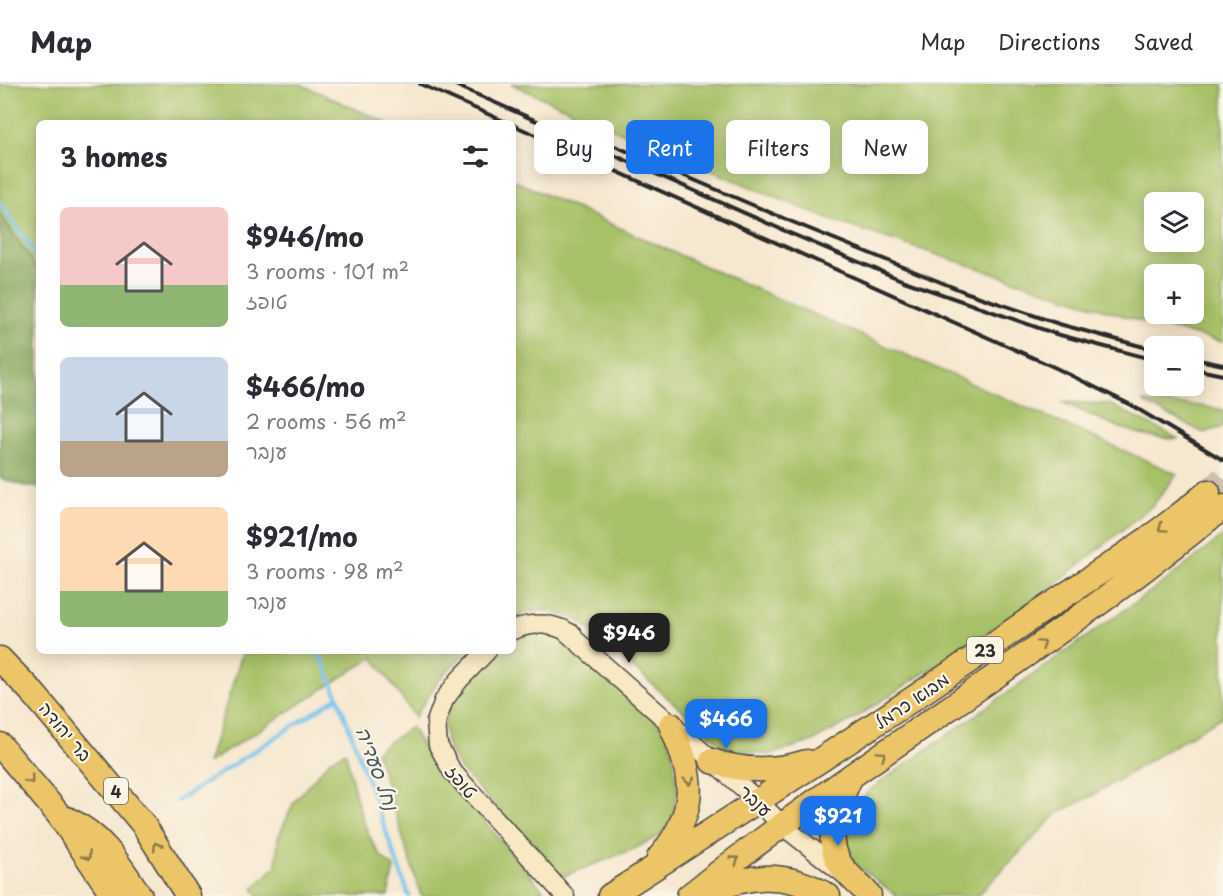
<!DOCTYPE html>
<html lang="en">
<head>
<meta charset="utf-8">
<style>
  :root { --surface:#fff; --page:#f7f7f7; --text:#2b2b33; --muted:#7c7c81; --line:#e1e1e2; --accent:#1a73e8 }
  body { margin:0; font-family:"Playpen Sans","Playpen Sans Hebrew",sans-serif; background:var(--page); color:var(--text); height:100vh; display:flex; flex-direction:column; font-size:22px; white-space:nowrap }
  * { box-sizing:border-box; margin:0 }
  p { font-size:20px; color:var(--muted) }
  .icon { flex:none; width:33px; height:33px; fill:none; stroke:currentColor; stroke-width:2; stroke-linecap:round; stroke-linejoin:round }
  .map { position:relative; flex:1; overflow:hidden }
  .drawer { position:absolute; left:36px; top:36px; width:480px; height:534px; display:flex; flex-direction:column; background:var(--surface); border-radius:9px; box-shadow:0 3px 15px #0003 }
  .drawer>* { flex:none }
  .banner { position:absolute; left:534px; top:36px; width:570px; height:54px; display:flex; gap:12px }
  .controls { position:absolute; left:1144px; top:108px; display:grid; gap:12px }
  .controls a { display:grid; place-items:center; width:60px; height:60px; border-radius:9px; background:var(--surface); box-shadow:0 3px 15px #0003; font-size:30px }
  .price { position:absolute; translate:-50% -51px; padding:0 14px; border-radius:12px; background:var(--accent); color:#fff; font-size:20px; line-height:39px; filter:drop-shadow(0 2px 3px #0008) }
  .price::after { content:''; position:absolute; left:50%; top:36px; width:18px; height:14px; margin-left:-9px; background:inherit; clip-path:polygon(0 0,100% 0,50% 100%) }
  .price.selected { background:#222; color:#fff }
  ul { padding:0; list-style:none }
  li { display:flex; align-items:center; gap:18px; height:150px; padding:0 24px }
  li span { display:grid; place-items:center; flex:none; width:168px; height:120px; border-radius:9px; color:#555 }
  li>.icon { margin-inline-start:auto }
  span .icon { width:72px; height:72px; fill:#fffc; stroke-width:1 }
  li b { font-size:26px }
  h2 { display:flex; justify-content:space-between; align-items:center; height:72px; padding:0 24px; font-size:26px }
  .chip { padding:0 21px; border-radius:9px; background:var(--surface); box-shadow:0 3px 15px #0003; font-size:21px; line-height:54px }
  .chip.selected { background:var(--accent); color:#fff }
  header { display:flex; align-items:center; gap:36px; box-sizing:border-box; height:84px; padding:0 30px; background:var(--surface); border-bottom:2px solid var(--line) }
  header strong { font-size:28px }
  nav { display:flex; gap:33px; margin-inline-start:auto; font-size:21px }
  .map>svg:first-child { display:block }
</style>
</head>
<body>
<header>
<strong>Map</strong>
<nav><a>Map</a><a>Directions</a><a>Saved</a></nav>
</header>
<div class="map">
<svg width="1223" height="812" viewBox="0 0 1223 812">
  <rect width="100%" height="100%" fill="#fcf5e5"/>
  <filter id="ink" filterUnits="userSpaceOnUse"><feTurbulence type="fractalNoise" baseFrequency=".0167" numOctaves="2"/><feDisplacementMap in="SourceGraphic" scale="12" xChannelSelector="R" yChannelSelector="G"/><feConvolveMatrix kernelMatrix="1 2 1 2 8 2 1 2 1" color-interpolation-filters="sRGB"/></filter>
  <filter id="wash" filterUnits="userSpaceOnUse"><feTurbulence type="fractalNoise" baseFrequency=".008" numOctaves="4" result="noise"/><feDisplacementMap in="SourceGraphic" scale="24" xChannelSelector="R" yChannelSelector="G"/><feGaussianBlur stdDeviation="1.35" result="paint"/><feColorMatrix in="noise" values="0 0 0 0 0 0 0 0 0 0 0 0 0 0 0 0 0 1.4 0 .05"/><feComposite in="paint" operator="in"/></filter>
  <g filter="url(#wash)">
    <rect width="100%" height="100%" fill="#f6e7cf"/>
    <path fill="#a7c167" stroke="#697649" stroke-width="1.5" fill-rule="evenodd" d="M0,0H300L387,39H39V188L0,130Z
      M511,0H1223V258L1136,236L828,135L666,68ZM1155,118H1194V158H1155ZM1155,190H1194V230H1155Z
      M513,96L695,178L1177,390L1153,421L1032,519L852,636L813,657L769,671L725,664L580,537C554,528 538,521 513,534Z
      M1062,318L1109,320L1179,355C1135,355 1101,335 1062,318Z
      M1142,318L1201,322L1223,326V343L1204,349Z
      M1223,452V632L1093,711L1058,729L977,812H897L854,779L847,759L851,731L868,707L1164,498Z
      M540,548L560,552L666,647L673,671L677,705L675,723L670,738L659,752L636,764L559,794L458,682L446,658L444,639L451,620L465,602L498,567H513V555Z
      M243,567H467L438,597L415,633L373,573L208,679Z
      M411,643L428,672L544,807L532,812H421L376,667Z
      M346,668C353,702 360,741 380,771C383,776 389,779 394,783L388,812H259L253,805L276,782L278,754L294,718L331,675Z"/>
    <path fill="#85a75c" stroke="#586944" stroke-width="1.5" d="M0,130L39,188V403H27L0,394Z"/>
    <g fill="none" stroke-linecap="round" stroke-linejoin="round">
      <path stroke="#72c2ed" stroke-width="4" d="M0,119L39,175
        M318,567L338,613L409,812
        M177,717L338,613"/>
    </g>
  </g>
  <g filter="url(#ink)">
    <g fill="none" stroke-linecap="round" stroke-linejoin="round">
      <path stroke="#cdc1ae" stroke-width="24" stroke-dasharray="24 12" stroke-linecap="butt" d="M1208,408L1223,394"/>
      <defs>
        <path id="secondary" d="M563,545L758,717L783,742L844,790
          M513,546C533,537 555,539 573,551
          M487,567L459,596L444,616L436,638L438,661L452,687L565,812"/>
        <path id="highway" d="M0,575L33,609L143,740L188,812
          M0,661L59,731L114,812
          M712,677C744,688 775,688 807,678
          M850,694C838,721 823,751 840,780C847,791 860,801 869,811
          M67,735C103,752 119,780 140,812
          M659,774C698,728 695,694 671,641
          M702,811C746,790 785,786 828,812
          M610,812C751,722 890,632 1027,537C1088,495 1152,456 1208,408
          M689,812C861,675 1053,564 1223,423"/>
      </defs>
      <use href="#secondary" stroke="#494744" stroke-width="21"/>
      <use href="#highway" stroke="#494744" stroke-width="27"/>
      <use href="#secondary" stroke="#f8e8c3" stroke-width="18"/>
      <use href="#highway" stroke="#edc569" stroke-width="24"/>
      <path stroke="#2b2b2b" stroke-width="4" d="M420,0L508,39
        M453,0L785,147L904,197L1056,250L1155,276
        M513,41L1056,284L1131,321L1223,376
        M589,51L790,137L965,208L1059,240L1155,266
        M1194,275L1223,281
        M1194,285L1223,291"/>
    </g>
    <defs><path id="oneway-chevron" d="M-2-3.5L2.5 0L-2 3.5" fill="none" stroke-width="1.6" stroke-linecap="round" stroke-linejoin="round" transform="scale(1.5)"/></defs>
    <g stroke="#8c784a">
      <use href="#oneway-chevron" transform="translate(1162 444) rotate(145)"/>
      <use href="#oneway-chevron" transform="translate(1042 560) rotate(-35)"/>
      <use href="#oneway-chevron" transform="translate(882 671) rotate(-35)"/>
      <use href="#oneway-chevron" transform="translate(30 696) rotate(50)"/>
      <use href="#oneway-chevron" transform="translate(689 697) rotate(85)"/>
      <use href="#oneway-chevron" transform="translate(157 762) rotate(-122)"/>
      <use href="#oneway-chevron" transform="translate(87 772) rotate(56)"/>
      <use href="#oneway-chevron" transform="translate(735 776) rotate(-36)"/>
    </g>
  </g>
  <g text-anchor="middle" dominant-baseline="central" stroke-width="4.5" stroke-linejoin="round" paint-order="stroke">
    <g fill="#fcf5e5" stroke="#6a6863" stroke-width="1.5">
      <rect x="967" y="553" width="36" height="26" rx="4.5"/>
      <rect x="104" y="694" width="24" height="26" rx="4.5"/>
    </g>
    <g font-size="16" font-weight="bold" fill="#2b2b2b">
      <text x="985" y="566">23</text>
      <text x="116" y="707">4</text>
    </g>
    <g font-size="18" fill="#2b2b2b" stroke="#fcf5e5">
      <text transform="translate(911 616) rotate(-34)">מבוא כרמל</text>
      <text transform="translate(66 647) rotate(50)">בר יהודה</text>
      <text transform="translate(462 697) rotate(50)">טופז</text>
      <text transform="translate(756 716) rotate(43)">ענבר</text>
    </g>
    <g font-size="20" font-style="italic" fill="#405865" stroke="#fcf5e5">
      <text transform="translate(378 684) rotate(70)">נחל סעדיה</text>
    </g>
  </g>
</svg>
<div class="controls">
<a><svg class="icon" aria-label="layers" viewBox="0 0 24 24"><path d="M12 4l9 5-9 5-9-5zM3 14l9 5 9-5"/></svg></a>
<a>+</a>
<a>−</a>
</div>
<b class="price selected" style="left:629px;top:580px">$946</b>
<b class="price" style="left:726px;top:666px">$466</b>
<b class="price" style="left:838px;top:763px">$921</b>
<div class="banner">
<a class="chip">Buy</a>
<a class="chip selected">Rent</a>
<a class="chip">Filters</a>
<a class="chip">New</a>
</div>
<section class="drawer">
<h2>3 homes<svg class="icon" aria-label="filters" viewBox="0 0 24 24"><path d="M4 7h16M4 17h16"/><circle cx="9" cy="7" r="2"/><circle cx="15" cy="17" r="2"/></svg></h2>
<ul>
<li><span style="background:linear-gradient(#f6c9c9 65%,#8fb573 0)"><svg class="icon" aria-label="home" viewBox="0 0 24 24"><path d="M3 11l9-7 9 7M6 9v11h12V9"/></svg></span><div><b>$946/mo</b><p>3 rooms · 101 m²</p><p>טופז</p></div></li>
<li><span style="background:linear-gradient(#c9d6e8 70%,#b9a48a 0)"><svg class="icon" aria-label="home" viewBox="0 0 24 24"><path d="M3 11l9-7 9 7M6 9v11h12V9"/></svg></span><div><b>$466/mo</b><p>2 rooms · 56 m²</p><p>ענבר</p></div></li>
<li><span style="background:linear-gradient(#ffd9b3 70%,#8fb573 0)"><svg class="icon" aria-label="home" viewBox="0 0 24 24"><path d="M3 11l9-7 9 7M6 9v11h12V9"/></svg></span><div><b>$921/mo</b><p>3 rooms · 98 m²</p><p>ענבר</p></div></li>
</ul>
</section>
</div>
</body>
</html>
